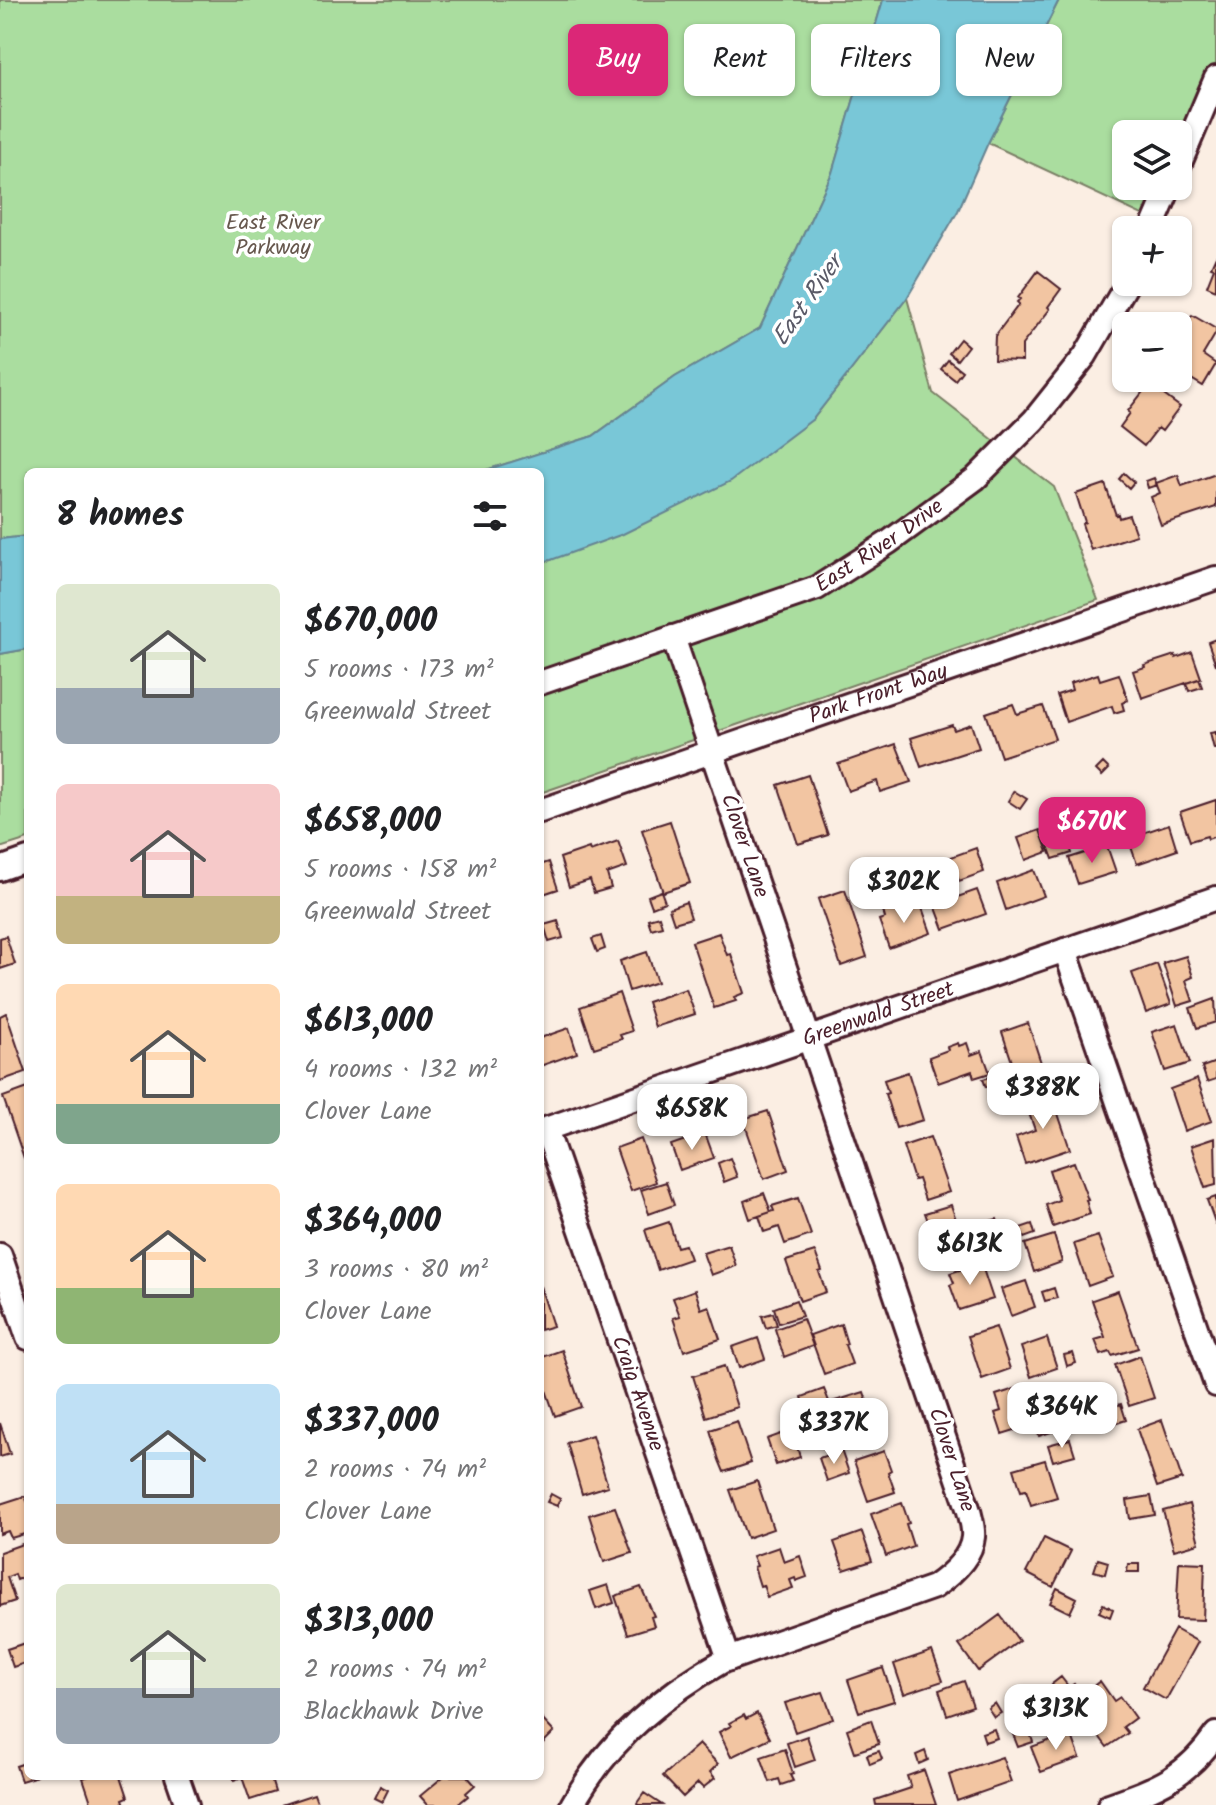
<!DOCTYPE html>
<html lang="en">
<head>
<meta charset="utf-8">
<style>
  :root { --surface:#fff; --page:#f6f6f6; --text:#202124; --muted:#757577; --accent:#db2777 }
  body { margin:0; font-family:Kalam,sans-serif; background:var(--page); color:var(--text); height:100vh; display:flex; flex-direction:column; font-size:30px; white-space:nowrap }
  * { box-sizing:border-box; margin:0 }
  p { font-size:26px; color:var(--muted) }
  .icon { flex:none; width:44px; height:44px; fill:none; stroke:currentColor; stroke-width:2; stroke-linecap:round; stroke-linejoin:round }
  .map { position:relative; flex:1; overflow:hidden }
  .sheet { position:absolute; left:24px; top:468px; width:520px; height:1312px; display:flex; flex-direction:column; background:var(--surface); border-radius:12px; box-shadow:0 2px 6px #0004 }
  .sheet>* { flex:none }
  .hud { position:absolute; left:568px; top:24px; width:528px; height:72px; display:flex; gap:16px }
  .tools { position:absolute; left:1112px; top:120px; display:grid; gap:16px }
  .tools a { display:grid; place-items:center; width:80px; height:80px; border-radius:12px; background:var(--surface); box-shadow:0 2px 6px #0004; font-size:40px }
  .price { position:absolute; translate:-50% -68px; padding:0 18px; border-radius:16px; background:#fff; color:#222; font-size:26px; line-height:52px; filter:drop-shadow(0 2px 4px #0008) }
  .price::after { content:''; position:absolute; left:50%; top:48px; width:24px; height:18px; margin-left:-12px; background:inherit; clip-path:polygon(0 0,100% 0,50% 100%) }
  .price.on { background:var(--accent); color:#fff }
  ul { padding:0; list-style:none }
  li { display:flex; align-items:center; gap:24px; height:200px; padding:0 32px }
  li span { display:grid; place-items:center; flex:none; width:224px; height:160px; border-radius:12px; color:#555 }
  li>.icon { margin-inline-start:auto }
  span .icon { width:96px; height:96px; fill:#fffc; stroke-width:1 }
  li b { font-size:34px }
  h2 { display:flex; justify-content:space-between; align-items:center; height:96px; padding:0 32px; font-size:34px }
  .tag { padding:0 28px; border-radius:12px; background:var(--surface); box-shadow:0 2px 6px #0004; font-size:28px; line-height:72px }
  .tag.on { background:var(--accent); color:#fff }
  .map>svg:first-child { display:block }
</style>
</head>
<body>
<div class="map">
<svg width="1216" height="1805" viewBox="0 0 1216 1805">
  <rect width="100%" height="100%" fill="#fbeee3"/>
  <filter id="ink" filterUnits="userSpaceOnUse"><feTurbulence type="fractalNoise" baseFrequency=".0125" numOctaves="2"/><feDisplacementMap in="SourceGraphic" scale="16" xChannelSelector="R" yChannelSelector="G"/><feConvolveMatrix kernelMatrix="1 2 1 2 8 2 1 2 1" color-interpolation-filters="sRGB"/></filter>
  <g filter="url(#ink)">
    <path fill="#aadd9f" stroke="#7a7e65" stroke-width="2" d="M0,0H883L832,173L760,328L675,377L593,436L480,472H28V536L0,539Z
      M1059,0H1216V78L1178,168V134H1126V186H1170L1155,221L988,143Z
      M907,298L933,393L1054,487L1098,600L540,793V562L551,560L813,419Z
      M28,649V839L0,848V654Z"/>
    <path fill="#79c7d7" stroke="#668492" stroke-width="2" d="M883,0H1059L988,143L958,211L907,298L813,419L731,481L623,534L551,560L540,562V472H480L593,436L675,377L760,328L832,173Z
      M28,536V649L0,654V539Z"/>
    <path fill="#f2c5a2" stroke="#4a1f2b" stroke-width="2" d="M1216,256V290L1207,286L1214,268L1211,267Z
      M1038,271L1061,289L1048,307L1050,309L1022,345V361L994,360L995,336L1019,304L1017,302L1020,299L1018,298Z
      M1192,315L1216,329V333L1203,355L1216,364L1203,386L1178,371V338Z
      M960,339L968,346L957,360L949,353Z
      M948,360L962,371L955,380L941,369Z
      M1149,384L1180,407L1162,431L1158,428L1144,446L1120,427L1130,413L1128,411Z
      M1124,473L1134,482L1129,488L1119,479Z
      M1216,474V507L1161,525L1151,497L1160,493L1156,483L1178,475L1182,486Z
      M1154,478L1157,485L1148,488L1146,481Z
      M1105,484L1116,515L1118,514L1119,518L1129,515L1136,535L1091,550L1082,524L1085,522L1076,494Z
      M1216,639V665L1208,642Z
      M1192,652L1201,678L1142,698L1133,671L1145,667L1144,665L1175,655L1176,658Z
      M1098,674L1100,680L1119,674L1128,700L1122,703L1124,710L1114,713L1112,706L1066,722L1057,695L1072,690L1070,683Z
      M1199,679L1202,687L1189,691L1186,683Z
      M1013,704L1017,714L1043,706L1055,739L1001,757L986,713Z
      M971,724L979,748L921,767L911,738L952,725L954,730Z
      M1216,732V749H1214L1210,733Z
      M896,744L911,782L880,792L877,781L848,791L838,764Z
      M1103,763L1109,769L1102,776L1096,770Z
      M808,775L828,835L798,844L778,785Z
      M1014,791L1027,799L1020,809L1008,801Z
      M1216,800V836L1208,839L1207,836L1190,841L1180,812Z
      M1125,801L1133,824L1112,831L1104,808Z
      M670,821L690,883L663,892L642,830Z
      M1169,824L1177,850L1137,864L1128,838Z
      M1064,829L1072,853L1053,859L1044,835Z
      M1040,830L1048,852L1026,860L1018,838Z
      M618,841L627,867L607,874L611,888L594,893L590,880L569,887L560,858L589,848L590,851Z
      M1107,846L1116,872L1078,884L1069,858Z
      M976,848L984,872L959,881L951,857Z
      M549,862L558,889L540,895V865Z
      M876,862L885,887L859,895L851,871Z
      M1034,870L1044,896L1006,910L997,883Z
      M845,890L867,957L841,966L818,899Z
      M977,890L986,914L944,929L935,905Z
      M661,891L665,902L652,907L648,896Z
      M686,902L691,918L674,923L669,908Z
      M900,905L902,911L921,905L931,933L889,948L879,920L885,918L883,911Z
      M659,916L662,926L651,929L648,919Z
      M558,921L563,938L549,942L544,925Z
      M719,933L727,955L731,954L744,993L734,997L736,1001L714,1008L692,942Z
      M6,936L15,964L0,969V938Z
      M601,936L605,949L597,952L592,939Z
      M647,952L657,982L629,991L620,961Z
      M1186,956L1193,977L1186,980L1193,1001L1177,1006L1163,963Z
      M1157,964L1171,1004L1146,1013L1132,973Z
      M686,989L695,1014L655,1027L647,1002Z
      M619,993L632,1031L620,1035L622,1039L594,1048L580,1007Z
      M1215,999L1216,1022L1197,1028L1190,1008Z
      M6,1013L26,1072L0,1081V1016Z
      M1028,1023L1042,1066L1034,1068L1040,1085L1011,1095L1003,1071L1014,1068L1002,1032Z
      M1177,1024L1190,1063L1165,1071L1152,1032Z
      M569,1028L577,1053L540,1066V1038Z
      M958,1043L959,1046L967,1043L971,1055L982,1051L990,1073L974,1078L972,1071L938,1083L929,1057L948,1050L947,1047Z
      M1216,1062V1079L1207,1082L1202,1067Z
      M908,1072L923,1120L896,1128L885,1094L888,1093L884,1080Z
      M991,1077L994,1085L986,1087L983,1079Z
      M1197,1079L1212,1121L1184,1131L1170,1089Z
      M28,1088V1157L24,1158L3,1097Z
      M1051,1093L1070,1149L1025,1164L1016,1137L1035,1130L1025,1102Z
      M768,1111L788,1170L764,1179L743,1119Z
      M705,1133L714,1158L680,1170L671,1145Z
      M930,1137L949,1192L925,1200L918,1179L914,1180L903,1146Z
      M1215,1138L1216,1185L1205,1188L1191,1146Z
      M641,1139L656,1182L631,1191L616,1148Z
      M730,1158L737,1177L724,1182L718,1163Z
      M1074,1162L1088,1200H1086L1090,1214L1053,1227L1046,1205L1059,1200L1049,1170Z
      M666,1182L674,1205L649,1214L641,1190Z
      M764,1193L771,1212L750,1219L744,1201Z
      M1216,1197V1225L1207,1200Z
      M798,1198L811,1235L785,1244L779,1227L764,1232L759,1216L774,1211L772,1206Z
      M951,1205L964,1243L939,1251L925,1213Z
      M997,1219L1006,1245L982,1253L973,1226Z
      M669,1222L677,1247L685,1245L690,1259L658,1270L645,1230Z
      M1032,1224L1035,1234L1024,1238L1020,1228Z
      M1054,1235L1062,1262L1034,1272L1025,1244Z
      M1098,1236L1113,1277L1088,1286L1074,1244Z
      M729,1245L736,1266L711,1275L703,1253Z
      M815,1252L822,1271L819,1272L826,1292L800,1301L786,1261Z
      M981,1263L993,1299L959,1310L950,1285L954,1283L950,1273Z
      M1026,1281L1035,1307L1011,1316L1001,1289Z
      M540,1286L553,1326L540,1330Z
      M1054,1288L1057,1298L1045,1301L1042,1292Z
      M695,1290L701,1309L709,1306L720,1339L684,1351L673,1318L680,1316L673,1298Z
      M1118,1291L1138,1348L1112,1356L1110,1352L1101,1355L1095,1340L1105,1337L1092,1300Z
      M796,1300L802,1316L779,1323L774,1308Z
      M773,1313L777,1325L766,1328L762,1316Z
      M803,1319L813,1346L784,1357L775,1329Z
      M841,1324L847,1344L845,1345L852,1364L824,1374L810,1335Z
      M996,1327L1010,1369L982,1379L968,1336Z
      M758,1338L765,1359L739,1368L732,1347Z
      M1047,1338L1057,1368L1031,1377L1021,1347Z
      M562,1350L581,1407L555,1416L540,1373V1358Z
      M1073,1353L1076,1363L1067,1366L1064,1355Z
      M1140,1356L1154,1398L1129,1406L1115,1365Z
      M724,1366L737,1407L706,1417L693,1376Z
      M1021,1387L1034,1424L1002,1434L995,1413L1001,1411L996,1395Z
      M824,1389L830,1404L807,1412L802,1397Z
      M864,1392L876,1427L844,1437L832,1402Z
      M1121,1404L1126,1420L1105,1427L1099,1411Z
      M1055,1415L1060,1429L1039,1436L1034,1422Z
      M1162,1420L1182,1479L1157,1487L1137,1429Z
      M737,1421L751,1463L724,1472L719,1460L710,1430Z
      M0,1423L10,1454L0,1457Z
      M792,1430L800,1457L776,1465L767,1439Z
      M592,1435L608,1486L582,1494L567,1443Z
      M1070,1439L1075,1455L1053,1461L1048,1445Z
      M841,1450L849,1473L827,1481L819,1458Z
      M884,1451L891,1470L888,1472L895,1492L868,1501L854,1461Z
      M1045,1460L1057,1497L1031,1505L1026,1490L1021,1491L1014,1469Z
      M757,1481L773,1529L747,1538L730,1490Z
      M551,1494L560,1499L557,1506L547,1502Z
      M25,1496L28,1503V1533L11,1538L8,1531L0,1534V1504Z
      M1151,1496L1155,1515L1130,1519L1127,1500Z
      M902,1503L909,1523L906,1524L913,1546L886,1556L871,1514Z
      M1189,1504L1199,1543L1174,1550L1163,1511Z
      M615,1507L632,1553L604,1562L589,1515Z
      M862,1532L872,1561L844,1570L834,1542Z
      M1044,1538L1071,1551L1053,1587L1026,1573Z
      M28,1542V1576L17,1580L15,1574L7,1577L15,1601L0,1606V1552Z
      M779,1547L784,1562L800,1556L807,1577L796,1581L795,1578L790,1580L793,1588L767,1597L763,1585L760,1586L754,1567L757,1566L753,1556Z
      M1098,1559L1108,1562L1105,1574L1094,1571Z
      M1179,1562L1205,1563L1203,1620L1176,1619Z
      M1128,1564H1139V1572H1127Z
      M608,1585L614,1603L596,1609L590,1591Z
      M641,1587L654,1616L651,1617L654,1626L628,1634L615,1596Z
      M1057,1588L1077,1598L1070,1613L1050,1603Z
      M1103,1604L1113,1609L1110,1617L1099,1612Z
      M1000,1615L1019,1641L978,1671L959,1645Z
      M1175,1629L1198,1642L1166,1700L1143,1687Z
      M28,1642V1662L13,1667L7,1649Z
      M932,1651L943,1681L904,1694L894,1664Z
      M883,1668L894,1701L859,1712L848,1680Z
      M1061,1677L1068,1686L1058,1693L1052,1684Z
      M964,1681L973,1706L947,1715L939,1690Z
      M1100,1681L1114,1701L1120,1697L1135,1718L1123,1727L1128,1733L1107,1747L1087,1720L1096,1713L1083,1694Z
      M1074,1684L1092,1709L1072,1723L1055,1698Z
      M823,1692L833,1719L795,1732L785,1703Z
      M995,1703L1001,1713L994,1717L988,1708Z
      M757,1713L770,1738L731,1757L719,1732L731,1726L729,1723L744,1715L746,1719Z
      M540,1717L554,1732L543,1743L540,1739Z
      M1025,1718L1033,1742L1018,1747L1009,1724Z
      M871,1720L879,1744L855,1752L847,1729Z
      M994,1729L997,1738L985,1742L982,1733Z
      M1071,1733L1080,1758L1041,1772L1031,1747Z
      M807,1736L815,1760L795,1767L787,1743Z
      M699,1744L718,1764L710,1772L715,1778L703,1788L698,1783L683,1797L663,1776Z
      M785,1749L793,1774L790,1775L793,1781L781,1785L779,1779L770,1782L761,1757Z
      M879,1751L882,1759L870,1764L867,1755Z
      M925,1751L928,1760L919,1764L916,1755Z
      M1002,1757L1011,1782L957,1801L949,1775Z
      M28,1762V1776H37L21,1781L16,1766Z
      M924,1770L936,1805H876L875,1800L911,1788L907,1776Z
      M89,1776H121L128,1797L123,1799L125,1805H92L83,1778Z
      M233,1776H270L275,1792L250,1800L242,1777L234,1780Z
      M444,1776H467L475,1785L466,1793L468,1796L457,1805H428L420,1796Z
      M380,1786L388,1790L382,1802L374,1798Z
      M644,1793L662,1805H638L637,1803Z
      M314,1794L318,1805H281Z"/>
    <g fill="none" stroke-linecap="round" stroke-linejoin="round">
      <defs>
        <g id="street">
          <path d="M1178,168L1216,78"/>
          <path d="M1151,230L1170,186"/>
          <path id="s1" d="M540,683L817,588L889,542L975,479L1034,420L1085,356L1128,282"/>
          <path id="s2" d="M540,811L1216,578"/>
          <path d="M0,869L28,859"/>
          <path d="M1065,950L1216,1385"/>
          <path id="s3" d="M546,1129L729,1659"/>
          <path id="s4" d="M540,1131L1216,898"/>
          <path d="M0,1255L28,1338"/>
          <path d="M177,1776L187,1805"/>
          <path d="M572,1805C607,1742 661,1696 723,1661L934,1587C951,1575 971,1558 973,1537C974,1528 971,1519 969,1511L673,637"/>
          <path d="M1109,1805C1157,1788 1186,1778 1216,1734"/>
        </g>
      </defs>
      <use href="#street" stroke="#4a1f2b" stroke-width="28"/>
      <use href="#street" stroke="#fff" stroke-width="22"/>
    </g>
  </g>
  <g text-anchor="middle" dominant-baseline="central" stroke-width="7" stroke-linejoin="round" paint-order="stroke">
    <g font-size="22" fill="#67584e" stroke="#fff">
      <text x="273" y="223">East River<tspan x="273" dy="25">Parkway</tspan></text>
    </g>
    <g font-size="22" fill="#4a1f2b" stroke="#fff">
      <text stroke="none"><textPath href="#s1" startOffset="368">East River Drive</textPath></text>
      <text stroke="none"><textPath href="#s2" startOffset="358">Park Front Way</textPath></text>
      <text transform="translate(744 846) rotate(71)">Clover Lane</text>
      <text stroke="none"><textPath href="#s4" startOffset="358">Greenwald Street</textPath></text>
      <text stroke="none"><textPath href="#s3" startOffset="280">Craig Avenue</textPath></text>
      <text transform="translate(951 1460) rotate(72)">Clover Lane</text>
    </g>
    <g font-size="24" font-style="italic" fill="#5a5a67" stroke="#fff">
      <text transform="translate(808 301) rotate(-55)">East River</text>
    </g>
  </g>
</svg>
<div class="tools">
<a><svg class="icon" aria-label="layers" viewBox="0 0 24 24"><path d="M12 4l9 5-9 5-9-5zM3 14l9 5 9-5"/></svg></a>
<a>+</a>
<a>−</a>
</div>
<b class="price on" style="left:1092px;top:865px">$670K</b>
<b class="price" style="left:904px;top:925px">$302K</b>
<b class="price" style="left:1043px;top:1131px">$388K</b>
<b class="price" style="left:692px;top:1152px">$658K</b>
<b class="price" style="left:970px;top:1287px">$613K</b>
<b class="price" style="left:1062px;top:1450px">$364K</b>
<b class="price" style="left:834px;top:1466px">$337K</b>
<b class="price" style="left:1056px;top:1752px">$313K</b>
<div class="hud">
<a class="tag on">Buy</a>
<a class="tag">Rent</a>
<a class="tag">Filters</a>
<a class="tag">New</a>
</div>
<section class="sheet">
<h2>8 homes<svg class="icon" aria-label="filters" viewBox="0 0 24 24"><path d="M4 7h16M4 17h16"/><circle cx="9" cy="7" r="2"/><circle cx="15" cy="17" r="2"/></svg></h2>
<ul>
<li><span style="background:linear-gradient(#dfe7d0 65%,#9aa5b1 0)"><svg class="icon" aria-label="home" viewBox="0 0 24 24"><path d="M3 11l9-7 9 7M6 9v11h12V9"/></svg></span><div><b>$670,000</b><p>5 rooms · 173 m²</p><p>Greenwald Street</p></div></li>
<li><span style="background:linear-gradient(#f6c9c9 70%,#c2b280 0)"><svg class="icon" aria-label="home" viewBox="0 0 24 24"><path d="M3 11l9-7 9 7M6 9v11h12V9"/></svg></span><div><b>$658,000</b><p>5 rooms · 158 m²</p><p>Greenwald Street</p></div></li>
<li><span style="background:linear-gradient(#ffd9b3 75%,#7fa58c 0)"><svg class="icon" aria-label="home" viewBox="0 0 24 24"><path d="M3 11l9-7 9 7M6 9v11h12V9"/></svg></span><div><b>$613,000</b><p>4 rooms · 132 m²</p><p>Clover Lane</p></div></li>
<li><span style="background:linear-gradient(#ffd9b3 65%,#8fb573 0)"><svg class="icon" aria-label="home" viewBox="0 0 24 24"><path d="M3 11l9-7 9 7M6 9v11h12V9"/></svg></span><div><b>$364,000</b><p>3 rooms · 80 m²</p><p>Clover Lane</p></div></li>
<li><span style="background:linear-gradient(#bfe0f5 75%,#b9a48a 0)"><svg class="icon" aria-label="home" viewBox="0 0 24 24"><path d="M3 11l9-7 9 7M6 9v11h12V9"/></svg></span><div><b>$337,000</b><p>2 rooms · 74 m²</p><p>Clover Lane</p></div></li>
<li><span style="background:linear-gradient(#dfe7d0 65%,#9aa5b1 0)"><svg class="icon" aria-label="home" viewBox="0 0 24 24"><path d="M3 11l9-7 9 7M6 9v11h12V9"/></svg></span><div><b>$313,000</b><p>2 rooms · 74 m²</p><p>Blackhawk Drive</p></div></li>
</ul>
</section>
</div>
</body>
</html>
